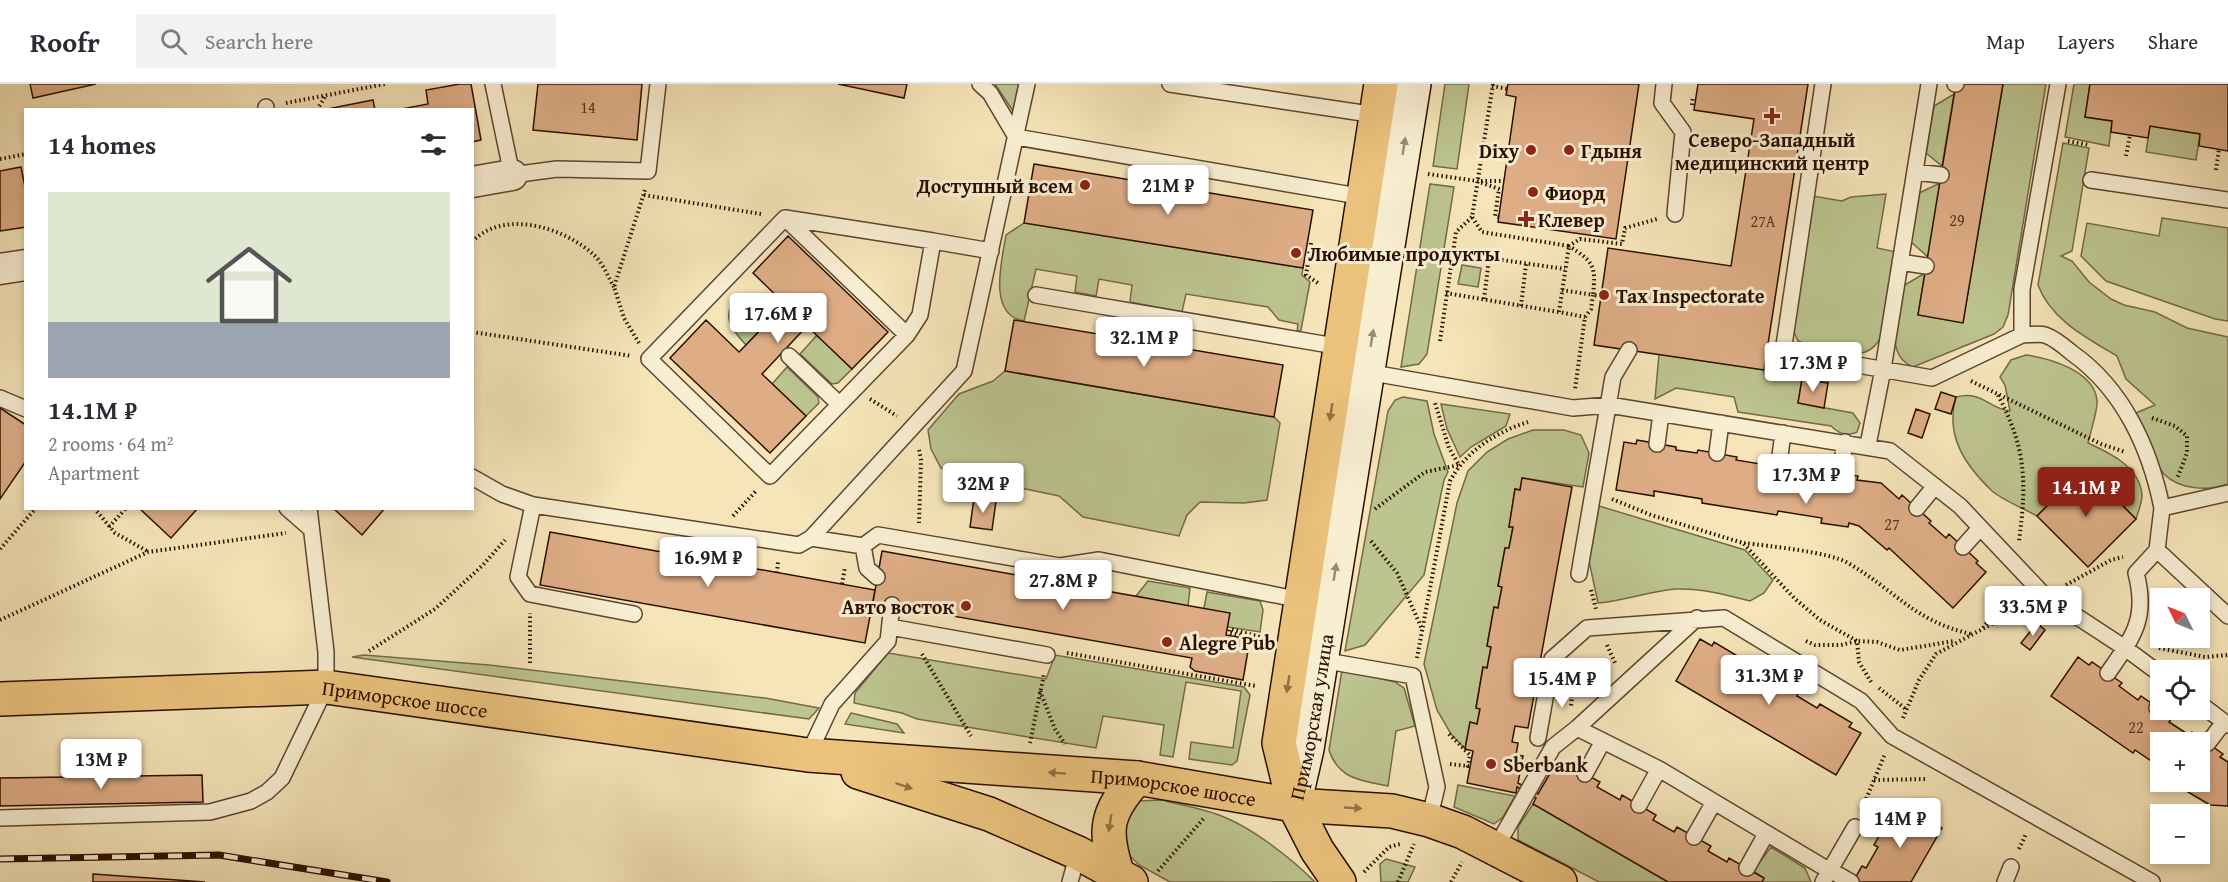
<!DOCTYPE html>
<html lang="en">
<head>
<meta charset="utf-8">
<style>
  :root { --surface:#fff; --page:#f2f2f3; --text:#2b2b33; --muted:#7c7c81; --line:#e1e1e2; --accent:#8f2418 }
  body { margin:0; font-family:"Gentium Book Plus",serif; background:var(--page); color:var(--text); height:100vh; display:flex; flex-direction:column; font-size:22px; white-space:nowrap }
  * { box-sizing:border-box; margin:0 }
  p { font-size:20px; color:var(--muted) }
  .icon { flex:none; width:33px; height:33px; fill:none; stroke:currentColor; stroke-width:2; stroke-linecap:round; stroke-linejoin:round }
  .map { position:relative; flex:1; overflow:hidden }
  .panel { position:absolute; left:24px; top:24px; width:450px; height:402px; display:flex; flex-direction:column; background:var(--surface); border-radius:0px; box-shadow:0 3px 9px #0003 }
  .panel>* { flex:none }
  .needle { width:39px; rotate:313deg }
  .tools { position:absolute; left:2150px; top:504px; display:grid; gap:12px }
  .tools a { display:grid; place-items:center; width:60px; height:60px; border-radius:0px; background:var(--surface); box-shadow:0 3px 9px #0003; font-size:30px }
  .price { position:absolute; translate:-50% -51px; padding:0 14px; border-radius:6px; background:#fff; color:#222; font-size:20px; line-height:39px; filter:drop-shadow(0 2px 3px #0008) }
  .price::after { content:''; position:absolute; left:50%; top:36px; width:18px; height:14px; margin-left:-9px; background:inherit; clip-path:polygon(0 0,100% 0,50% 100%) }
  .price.on { background:var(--accent); color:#fff }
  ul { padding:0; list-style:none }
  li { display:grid; align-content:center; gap:12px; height:318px; padding:0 24px }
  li+li { border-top:2px solid var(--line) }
  li span { display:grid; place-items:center; height:186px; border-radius:0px; color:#555 }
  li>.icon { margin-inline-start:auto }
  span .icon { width:108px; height:108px; fill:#fffc; stroke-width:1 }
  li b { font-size:26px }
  h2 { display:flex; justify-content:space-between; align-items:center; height:72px; padding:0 24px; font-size:26px }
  header { display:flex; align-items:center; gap:36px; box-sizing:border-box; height:84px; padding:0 30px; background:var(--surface); border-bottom:2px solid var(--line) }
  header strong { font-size:28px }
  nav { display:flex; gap:33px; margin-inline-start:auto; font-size:21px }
  .search { width:420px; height:54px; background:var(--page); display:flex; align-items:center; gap:15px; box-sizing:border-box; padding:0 21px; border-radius:0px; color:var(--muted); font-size:22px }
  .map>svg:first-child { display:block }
</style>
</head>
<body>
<header>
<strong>Roofr</strong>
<div class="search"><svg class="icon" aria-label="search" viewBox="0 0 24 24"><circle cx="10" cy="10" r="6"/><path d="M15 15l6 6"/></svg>Search here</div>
<nav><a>Map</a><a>Layers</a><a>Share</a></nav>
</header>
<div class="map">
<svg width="2228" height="798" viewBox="0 0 2228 798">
  <rect width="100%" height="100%" fill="#f5e5b9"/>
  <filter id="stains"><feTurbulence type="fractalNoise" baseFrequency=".00333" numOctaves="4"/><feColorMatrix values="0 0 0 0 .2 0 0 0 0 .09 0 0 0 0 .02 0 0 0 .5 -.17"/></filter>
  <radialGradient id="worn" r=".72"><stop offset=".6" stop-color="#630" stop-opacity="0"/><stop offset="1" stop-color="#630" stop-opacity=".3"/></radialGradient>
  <path fill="#bcc48f" stroke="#746948" stroke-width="1.5" d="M995,0H1019L1013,27Z
    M1445,0H1469L1457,85L1433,82Z
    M2003,0H2046L2008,231L2003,243L1994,250L1913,283C1882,270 1899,228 1903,202L1925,189L1918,231L1963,238Z
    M2074,0H2090L2085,33L2112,37L2109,62L2065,53Z
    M1954,10L1942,82L1926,69L1934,22Z
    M2150,42L2200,50L2196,76L2146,68Z
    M2063,59L2089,64L2072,167L2061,172L2072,177L2089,198L2111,215L2124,221L2155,228L2187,244L2228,253V400C2209,407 2179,406 2164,390C2155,381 2142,343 2136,329L2155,321L2126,295L2117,272C2087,254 2051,236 2038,201Z
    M1940,99L1928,173L1911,158L1919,109Z
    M1430,100L1454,103L1427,270L1419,280L1401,283Z
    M1886,110L1877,164L1896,168L1882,251C1878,258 1874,265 1865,268C1854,273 1810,262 1798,257L1793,246L1813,112L1842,117L1851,113Z
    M2162,134L2228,144V237L2215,235L2106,197L2081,172L2087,139L2159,152Z
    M1024,139L1303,184L1302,191L1310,198L1301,246L1297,248L1298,240L1279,236L1268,223L1186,210L1182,228L1130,218L1132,201L1099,195L1096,212L1075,208L1077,192L1036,185L1024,237C987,231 1002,176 1006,151Z
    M1462,181L1481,184L1478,203L1458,200Z
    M757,211L766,216L778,228L746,261C732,246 719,230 739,213Z
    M817,251L852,285L838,299L832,300L800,270Z
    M1659,270L1764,286V290L1795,296L1798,282L1830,287L1828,299L1802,295L1798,319L1853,329L1860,339L1857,348C1847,353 1839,350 1831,342L1738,328L1734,313L1676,304L1655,315Z
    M2026,271C2049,274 2095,287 2097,317C2098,326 2090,349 2088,359C2110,369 2140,383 2142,411C2142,419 2138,428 2136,435L2085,384L2037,432C2023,424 2004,417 1992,407C1964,380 1945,351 1956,313C1983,306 1988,325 2010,327L2005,301L2000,293L2011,276Z
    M787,283L818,313L819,319L806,332L772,300Z
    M1005,287L1274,333L1280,339L1267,416L1244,419L1200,418L1187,431L1179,452L1083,433L1059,412L978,395L941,384L931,365L928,346L959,310L993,297Z
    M1403,313L1427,317L1434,350L1448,388L1444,396L1424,491L1365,561L1345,567L1388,327L1395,316Z
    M1441,320L1510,330L1506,342L1471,363L1460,373L1447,345Z
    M1533,346H1564L1581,351L1589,369L1583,403L1522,394L1520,406L1515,405L1509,443H1513L1509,464H1505L1498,502L1502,503L1498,524H1494L1487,562L1491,563L1487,584H1483L1476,623L1480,625L1477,640L1470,639L1465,665L1451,650L1437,626L1424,580L1457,419L1468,387L1487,368L1508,355Z
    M1599,422L1745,466L1773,496L1764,509L1750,517C1727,511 1701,504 1676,505C1650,507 1624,517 1598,519L1589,477Z
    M1148,497L1190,504L1188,522L1136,512Z
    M1207,508L1260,517L1263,526L1260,548L1228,543L1204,524Z
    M888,569L1046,595L1055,571L1244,603L1250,611L1237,677L1232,681L1189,675L1191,658L1233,664L1241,607L1186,598L1173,673L1160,671L1164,641L1103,632L1096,664L917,635L902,629L854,619L855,609Z
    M364,571L489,581L765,614L819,624L809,635L352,573Z
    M1342,586L1395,598L1404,604L1415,642L1396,647L1388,702C1362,697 1338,695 1329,666Z
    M851,629L897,640L904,649L845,640Z
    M1458,701L1515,712L1503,733L1494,740L1454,723Z
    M1163,716C1180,721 1199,724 1216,730C1249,741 1290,773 1315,798H1170L1139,781L1129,771L1122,739L1136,717Z
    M1533,720L1668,798H1599L1518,756V743Z
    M1771,763L1805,784L1811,798H1762L1764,794L1753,787Z
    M1386,775L1415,783L1408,798H1381L1380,780Z"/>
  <path fill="#dead86" stroke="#2b0e00" stroke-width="1.5" d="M30,0H96L33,14Z
    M460,0H471L481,56L472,58V26H397L428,20L426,6Z
    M538,0H642L637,56L533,46Z
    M838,0H907L904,14Z
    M1508,0H1639L1616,155L1498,138L1516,13L1506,11Z
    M1698,0H1808L1764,286L1594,261L1608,164L1731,182L1754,35L1694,26Z
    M1956,0H2003L1963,239L1918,231Z
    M2090,0H2228V67L2199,62L2200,50L2150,42L2148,54L2111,48L2112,37L2085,33Z
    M373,16L375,26H327V25Z
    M1034,80L1313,126L1303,184L1024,139Z
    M21,83L26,108V143L0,147V87Z
    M788,152L888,248L852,285L807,242L762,290L806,332L770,369L670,274L706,236L739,268L746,261L785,220L753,189Z
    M1014,236L1283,281L1274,333L1005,287Z
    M1802,295L1828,299L1824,324L1798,319Z
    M1941,308L1956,313L1951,330L1935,325Z
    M0,324L26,341V377L0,415Z
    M1916,325L1930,330L1922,354L1908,349Z
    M1637,356L1676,363V366L1697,369L1698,366L1737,373L1736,376L1760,380L1761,376L1798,382L1797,386L1819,389V386L1858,392L1857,396L1881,399L1899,415L1902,411L1931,437L1929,439L1946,454L1949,450L1978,477L1976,479L1986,488L1953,524L1889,464L1887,466L1859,442L1849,439L1848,443L1821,439L1822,434L1778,427L1777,431L1702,419V415L1654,407V412L1616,406L1624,358L1636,360Z
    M2085,384L2136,435L2088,483L2037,432Z
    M1522,394L1572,403L1528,644L1515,642L1512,658L1518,659L1516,671L1523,672L1518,699L1538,710L1556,679L1568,686L1571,682L1600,698L1597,703L1620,716L1622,711L1656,731L1653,736L1674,748L1677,743L1711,762L1708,767L1727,778L1729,774L1764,794L1762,798H1668L1533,720L1536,714L1517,703L1516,709L1467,699L1473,667L1465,665L1470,638L1477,640L1480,625L1476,624L1483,583L1487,584L1491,563L1487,562L1494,523L1498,524L1500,513L1502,503L1498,502L1505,464H1509L1513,443H1509L1515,405L1520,406Z
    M974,414L996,417L992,446L970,443Z
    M139,424H198L171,454Z
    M333,424H385L362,451Z
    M550,448L875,506L865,559L540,501Z
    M882,467L1230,529L1226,551L1250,555L1243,596L1195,587L1190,583L1192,574L873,518Z
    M2037,539L2045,546L2030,566L2021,559Z
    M1700,555L1712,562L1714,558L1746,577L1744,581L1764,592L1766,589L1799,608L1797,612L1817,624L1820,620L1852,639L1849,643L1861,649L1836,691L1676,597Z
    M2078,573L2089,581L2092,578L2122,599L2119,602L2138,616L2141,612L2172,634L2169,638L2189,651L2192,648L2223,670L2220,673L2228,678V722L2210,721L2171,698H2199V658H2160V683L2135,666L2133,669L2051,612Z
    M202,691L203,718L0,722V694Z
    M1902,721L1942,744L1911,798H1853L1862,782L1866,784L1878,763L1874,761L1892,729L1896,732Z
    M93,790L205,798H93Z"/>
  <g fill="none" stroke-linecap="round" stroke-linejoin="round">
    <defs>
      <path id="service" d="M493,0L512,91L557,85L648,87L658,0
        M980,0L990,9L1016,53L1364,113
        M1170,0L1376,31
        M1664,0L1662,19L1683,48L1675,130
        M1823,0L1783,268L1932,294L2022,251
        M1955,0H1956
        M2058,0L2022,205V251C2029,251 2039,249 2045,251C2054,254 2065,263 2072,269C2123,305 2150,364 2162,424L2228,409
        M266,23V26
        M1915,88L1941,91
        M2091,96L2228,116
        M785,134L907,251
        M933,157L785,134L649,275L770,392L907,251L920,231L933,157L991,167
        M1900,178L1926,182
        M1036,211L1341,263
        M789,272L839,320
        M1367,288L1573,324L1609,321L1890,367L1960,422L2044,511L2125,564L2160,590
        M0,314L26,325
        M1657,360L1661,330
        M1868,361L1883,285L1929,0
        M1717,369L1721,339
        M1779,379L1783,349
        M1840,389L1845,358
        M472,393L502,410L533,421L799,461L811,454L964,287L1027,0
        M533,421L518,493L530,510L634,530
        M287,424L311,445
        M1917,424L1935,402
        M811,454L863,462L878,451L1060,482L1099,476L1301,516
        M863,462L867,484L877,493
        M1963,463L1980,444
        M2157,466L2228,532
        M1579,490L1613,293L1629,266
        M890,543L1047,571
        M1321,576L1413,592L1437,703L1429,736
        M2108,589C2133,553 2148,535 2136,489L2157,466L2162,424
        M2199,619L2228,641
        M2157,624L2160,619
        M1577,644L1659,685L1830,787
        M1538,654L1552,575L1587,544L1724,534L1861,617L1892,652L2152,798
        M2208,659L2224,638
        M808,671L832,620L888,557L892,521
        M1585,690L1603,657
        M1639,721L1659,685
        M0,734L210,728L251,717L267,708L282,694L326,603V568L309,424
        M1694,753L1714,718
        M1495,765L1553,663L1577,644L1697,534
        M1747,784L1766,750
        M1830,786L1851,798
        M1070,798L1078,769
        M1823,798L1855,743
        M2005,798L2011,783"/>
      <path id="minor" d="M472,98L512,91
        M0,185L26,181"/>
      <g id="secondary">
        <path id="s1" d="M1294,721L1307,665L1414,0"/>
      </g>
      <g id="primary">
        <path id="s2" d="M0,615L326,603L808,671L1137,694L1294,721L1392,727L1429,736L1463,748L1560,798"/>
        <path d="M858,688L989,730L1078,769L1131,798"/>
        <path d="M1118,791C1103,747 1105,729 1137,694"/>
        <path d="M1339,798L1317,766L1294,721L1279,659L1381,0"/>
      </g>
    </defs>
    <use href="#service" stroke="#5e442e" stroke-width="18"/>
    <use href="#minor" stroke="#5e442e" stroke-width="33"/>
    <use href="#secondary" stroke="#2b0e00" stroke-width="36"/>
    <use href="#primary" stroke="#2b0e00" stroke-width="36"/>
    <path stroke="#2b0e00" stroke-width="4" stroke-dasharray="1.5 3" stroke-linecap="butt" d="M1493,0L1472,133L1482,148L1569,162L1559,228L1585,233
      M1492,2L1508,5
      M286,19L385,0
      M1692,21L1693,12
      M317,26L326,11
      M2068,57L2089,61
      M2126,72L2130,51
      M0,75L26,70
      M1731,77L1747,81
      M2216,86L2219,65
      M1428,90L1477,97L1502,106
      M1481,97H1504
      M644,111L761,130
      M1499,133L1495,132L1499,105
      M472,158C504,124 565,144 594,171C603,179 608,193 614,203
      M1311,159L1306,191L1318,199
      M1453,169L1565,185
      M1562,206L1593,211L1591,225L1585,233L1575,305
      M1446,209L1559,228
      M1601,212L1593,211C1596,182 1594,178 1569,162L1580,155L1622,160L1625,144L1657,135
      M1484,215L1489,175
      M1521,222L1526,180
      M472,248L632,272
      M1440,257L1456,148L1472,133
      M639,259L624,234L614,203L645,106
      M1971,297L2101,360L2125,368
      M1998,311C2026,365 2027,396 2019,457
      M870,315L897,332
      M2152,334L2175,342L2187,352V369L2177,395
      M919,366L921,376L919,439
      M1612,415L1651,431L1743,459L1794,514L1820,536L1857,557L1859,578L1871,598
      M94,424L115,449L147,467
      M1375,425L1425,388L1459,381L1449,364L1435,319
      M733,432L756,407
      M109,443L126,424
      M1371,457L1397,489L1422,545
      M1744,459C1769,462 1829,468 1848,479C1896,507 1914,537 1971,550
      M0,465L36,424
      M777,489L778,478
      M842,500L845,483
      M2066,501L2111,476L2123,473
      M1591,506L1596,525
      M0,536L148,468L286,449
      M1983,544L2003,516L2008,502
      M1243,554V552L1229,549L1230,545L1264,554
      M1806,557L1815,561H1841L1857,557L1877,558L1900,566L1954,557
      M1607,561L1616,581
      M2159,564L2205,573L2228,571
      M369,567L435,525L483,481L505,456
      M1067,569L1256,602
      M922,570L971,652
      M1417,574L1450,397C1466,367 1496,348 1528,338
      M530,579V529
      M1568,601L1573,603L1571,622
      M1879,604L1907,626
      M1040,607L1055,645L1065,660
      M1903,634L1919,596L1936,570L2027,521
      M1449,650L1470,671L1468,682H1470
      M1030,659L1044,590
      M1450,680L1468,682
      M1874,696L1927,695
      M1861,727L1885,670
      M1873,740L1883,746
      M2019,765L2026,750
      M1158,787L1204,734
      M1364,788L1389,763L1400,760
      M1398,798L1414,760
      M1451,798L1462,778"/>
    <use href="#service" stroke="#f8eed2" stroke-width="15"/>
    <use href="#minor" stroke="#f8eed2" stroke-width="30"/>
    <use href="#secondary" stroke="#f8eed2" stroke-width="33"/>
    <use href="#primary" stroke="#eac27c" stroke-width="33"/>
    <defs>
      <path id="rail" d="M0,775L219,771L387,798"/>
    </defs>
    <use href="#rail" stroke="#2b0e00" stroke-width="7"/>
    <use href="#rail" stroke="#f8eed2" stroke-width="4.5" stroke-dasharray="14" stroke-linecap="butt"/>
  </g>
  <defs><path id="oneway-solid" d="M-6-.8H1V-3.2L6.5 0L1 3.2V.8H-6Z" transform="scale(1.5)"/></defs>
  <g fill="#9c8974">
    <use href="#oneway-solid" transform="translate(1404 62) rotate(-81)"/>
    <use href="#oneway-solid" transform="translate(1372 254) rotate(-81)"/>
    <use href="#oneway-solid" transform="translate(1335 488) rotate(-81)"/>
  </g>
  <g fill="#947144">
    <use href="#oneway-solid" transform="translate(1331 328) rotate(99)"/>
    <use href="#oneway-solid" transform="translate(1288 600) rotate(99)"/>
    <use href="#oneway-solid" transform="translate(1057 689) rotate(-176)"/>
    <use href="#oneway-solid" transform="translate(904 702) rotate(18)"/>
    <use href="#oneway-solid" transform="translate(1353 724) rotate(3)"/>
    <use href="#oneway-solid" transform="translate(1110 739) rotate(99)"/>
  </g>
  <g fill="#8f2418" stroke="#f8eed2" stroke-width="2">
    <path d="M1769 23h6v6h6v6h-6v6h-6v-6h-6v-6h6z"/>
    <circle cx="1531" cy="66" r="6"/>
    <circle cx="1569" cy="66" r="6"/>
    <circle cx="1085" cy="101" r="6"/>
    <circle cx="1533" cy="108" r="6"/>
    <path d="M1523 126h6v6h6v6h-6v6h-6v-6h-6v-6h6z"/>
    <circle cx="1296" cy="169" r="6"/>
    <circle cx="1604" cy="211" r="6"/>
    <circle cx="966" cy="522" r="6"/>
    <circle cx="1167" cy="558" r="6"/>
    <circle cx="1491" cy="680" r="6"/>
  </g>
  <g text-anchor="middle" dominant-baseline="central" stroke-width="6" stroke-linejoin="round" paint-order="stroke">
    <g font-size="16" fill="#583622">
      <text x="588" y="23">14</text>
      <text x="1957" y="136">29</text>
      <text x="1763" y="137">27А</text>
      <text x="1892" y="440">27</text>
      <text x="2136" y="643">22</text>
    </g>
    <g font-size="20" font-weight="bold" fill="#2b0e00" stroke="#f8eed2" text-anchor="start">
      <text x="1772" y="55" text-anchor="middle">Северо-Западный<tspan x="1772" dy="23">медицинский центр</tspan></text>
      <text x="1519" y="66" text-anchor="end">Dixy</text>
      <text x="1581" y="66">Гдыня</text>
      <text x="1073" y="101" text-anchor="end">Доступный всем</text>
      <text x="1545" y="108">Фиорд</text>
      <text x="1538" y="135">Клевер</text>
      <text x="1308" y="169">Любимые продукты</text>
      <text x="1616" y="211">Tax Inspectorate</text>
      <text x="954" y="522" text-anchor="end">Авто восток</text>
      <text x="1179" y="558">Alegre Pub</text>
      <text x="1503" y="680">Sberbank</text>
    </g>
    <g font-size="20" fill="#2b0e00" stroke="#f8eed2">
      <text stroke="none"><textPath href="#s2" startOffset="406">Приморское шоссе</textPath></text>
      <text stroke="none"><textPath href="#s1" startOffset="90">Приморская улица</textPath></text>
      <text stroke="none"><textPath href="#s2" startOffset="1180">Приморское шоссе</textPath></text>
    </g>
  </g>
  <rect width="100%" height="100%" filter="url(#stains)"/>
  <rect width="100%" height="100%" fill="url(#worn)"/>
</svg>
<div class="tools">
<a><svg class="needle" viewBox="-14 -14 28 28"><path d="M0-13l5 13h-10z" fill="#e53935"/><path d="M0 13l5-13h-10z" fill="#7c7c81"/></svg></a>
<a><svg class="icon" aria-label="locate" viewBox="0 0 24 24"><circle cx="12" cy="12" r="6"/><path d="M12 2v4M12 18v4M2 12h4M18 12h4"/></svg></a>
<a>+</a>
<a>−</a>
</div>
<b class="price" style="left:1168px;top:132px">21M ₽</b>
<b class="price" style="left:778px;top:260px">17.6M ₽</b>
<b class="price" style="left:1144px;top:284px">32.1M ₽</b>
<b class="price" style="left:1813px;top:309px">17.3M ₽</b>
<b class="price" style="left:1806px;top:421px">17.3M ₽</b>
<b class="price" style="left:983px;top:430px">32M ₽</b>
<b class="price on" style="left:2086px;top:434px">14.1M ₽</b>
<b class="price" style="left:708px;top:504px">16.9M ₽</b>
<b class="price" style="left:1063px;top:527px">27.8M ₽</b>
<b class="price" style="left:2033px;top:553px">33.5M ₽</b>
<b class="price" style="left:1769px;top:622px">31.3M ₽</b>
<b class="price" style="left:1562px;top:625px">15.4M ₽</b>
<b class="price" style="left:101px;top:706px">13M ₽</b>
<b class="price" style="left:1900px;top:765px">14M ₽</b>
<section class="panel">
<h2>14 homes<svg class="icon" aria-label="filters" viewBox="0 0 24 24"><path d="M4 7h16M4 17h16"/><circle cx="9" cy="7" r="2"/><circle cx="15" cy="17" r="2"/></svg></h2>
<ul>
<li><span style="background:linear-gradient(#dfe7d0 70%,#9aa5b1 0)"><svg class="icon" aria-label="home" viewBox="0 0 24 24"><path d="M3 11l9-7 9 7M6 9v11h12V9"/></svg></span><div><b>14.1M ₽</b><p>2 rooms · 64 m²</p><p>Apartment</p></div></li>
</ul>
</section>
</div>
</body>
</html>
